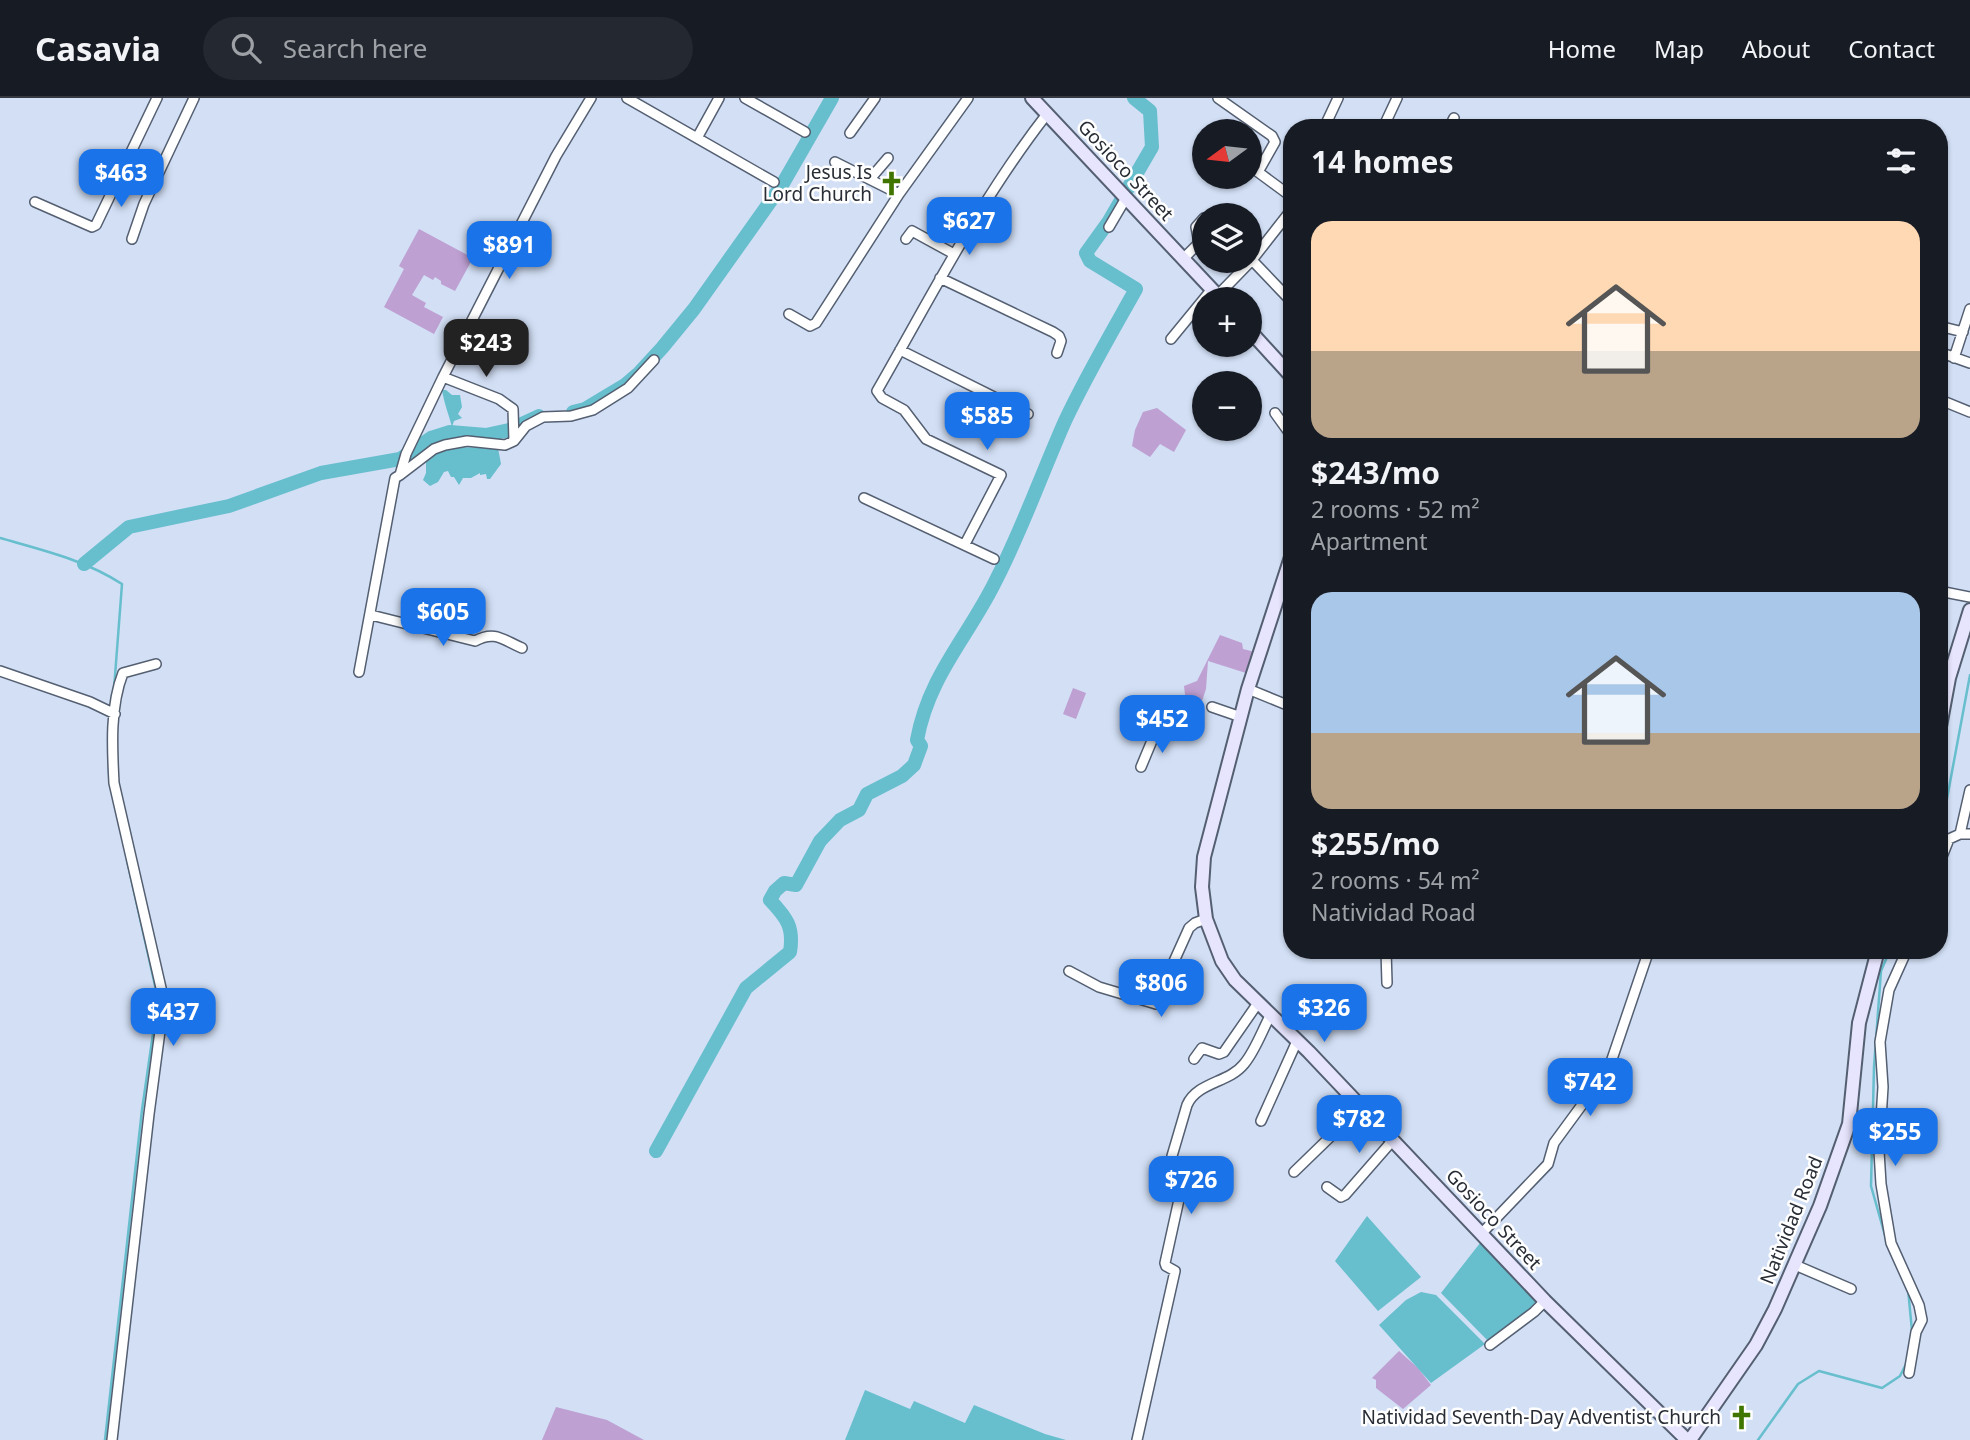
<!DOCTYPE html>
<html lang="en">
<head>
<meta charset="utf-8">
<style>
  :root { --surface:#171b24; --page:#242831; --text:#f1f3f6; --muted:#9ea1a6; --line:#363941; --accent:#1a73e8 }
  body { margin:0; font-family:"Noto Sans",sans-serif; background:var(--page); color:var(--text); height:100vh; display:flex; flex-direction:column; font-size:26px; white-space:nowrap }
  * { box-sizing:border-box; margin:0 }
  p { font-size:23px; color:var(--muted) }
  .icon { flex:none; width:38px; height:38px; fill:none; stroke:currentColor; stroke-width:2; stroke-linecap:round; stroke-linejoin:round }
  .map { position:relative; flex:1; overflow:hidden }
  .drawer { position:absolute; left:1283px; top:21px; width:665px; height:840px; display:flex; flex-direction:column; background:var(--surface); border-radius:28px; box-shadow:0 2px 5px #0004 }
  .drawer>* { flex:none }
  .needle { width:46px; rotate:255deg }
  .fabs { position:absolute; left:1192px; top:21px; display:grid; gap:14px }
  .fabs a { display:grid; place-items:center; width:70px; height:70px; border-radius:50%; background:var(--surface); box-shadow:0 2px 5px #0004; font-size:35px }
  .price { position:absolute; translate:-50% -60px; padding:0 16px; border-radius:14px; background:var(--accent); color:#fff; font-size:23px; line-height:46px; filter:drop-shadow(0 2px 4px #0008) }
  .price::after { content:''; position:absolute; left:50%; top:42px; width:21px; height:16px; margin-left:-10px; background:inherit; clip-path:polygon(0 0,100% 0,50% 100%) }
  .price.current { background:#222; color:#fff }
  ul { padding:0; list-style:none }
  li { display:grid; align-content:center; gap:14px; height:371px; padding:0 28px }
  li span { display:grid; place-items:center; height:217px; border-radius:21px; color:#555 }
  li>.icon { margin-inline-start:auto }
  span .icon { width:126px; height:126px; fill:#fffc; stroke-width:1 }
  li b { font-size:30px }
  h2 { display:flex; justify-content:space-between; align-items:center; height:84px; padding:0 28px; font-size:30px }
  header { display:flex; align-items:center; gap:42px; box-sizing:border-box; height:98px; padding:0 35px; background:var(--surface); border-bottom:2px solid var(--line) }
  header strong { font-size:33px }
  nav { display:flex; gap:38px; margin-inline-start:auto; font-size:24px }
  .search { width:490px; height:63px; background:var(--page); display:flex; align-items:center; gap:18px; box-sizing:border-box; padding:0 24px; border-radius:38px; color:var(--muted); font-size:26px }
  .map>svg:first-child { display:block }
</style>
</head>
<body>
<header>
<strong>Casavia</strong>
<div class="search"><svg class="icon" aria-label="search" viewBox="0 0 24 24"><circle cx="10" cy="10" r="6"/><path d="M15 15l6 6"/></svg>Search here</div>
<nav><a>Home</a><a>Map</a><a>About</a><a>Contact</a></nav>
</header>
<div class="map">
<svg width="1970" height="1342" viewBox="0 0 1970 1342">
  <rect width="100%" height="100%" fill="#d2dff5"/>
  <path fill="#bea0d2" d="M419,131L473,160L455,193L441,186V183L435,179L433,182L424,177L412,197L426,205L424,209L443,219L434,236L384,209L404,171L399,168Z
    M1157,310L1186,332L1174,354L1160,346L1150,359L1132,348L1135,332L1143,314Z
    M1220,537L1242,545L1243,551L1255,554L1246,575L1208,563L1206,591L1200,609L1186,605L1184,588L1197,583Z
    M1073,590L1086,595L1076,621L1063,616Z
    M1399,1253L1418,1270L1431,1287L1403,1311L1376,1290V1282L1372,1280Z
    M556,1309L607,1322L644,1342H542Z"/>
  <path fill="#67becd" d="M442,292H446L452,297H460L462,309L458,316L462,320L454,323L452,329C449,317 444,305 442,292Z
    M453,349L498,350L501,366L490,381H487L486,376L480,377V375L471,380H463L459,387L454,379H451L448,373L444,374L438,384L430,388L423,382L426,375V360L436,354Z
    M1367,1118L1421,1179L1378,1213L1335,1163Z
    M1484,1140L1541,1204L1490,1245L1441,1195Z
    M1421,1194L1436,1197L1485,1246L1431,1285L1379,1227L1406,1202Z
    M865,1292L910,1311L914,1303L965,1325L974,1307L1045,1336L1066,1342H845Z"/>
  <g fill="none" stroke-linecap="round" stroke-linejoin="round">
    <path stroke="#67becd" stroke-width="2.5" d="M0,440C42,452 85,462 122,486L114,591
      M109,656V674
      M1939,731L1943,722L1970,577
      M1886,1141L1871,1088L1874,969L1881,873L1890,852
      M1889,1151L1898,1170
      M1908,1191L1912,1233
      M105,1342L142,1012L158,901L127,762
      M1758,1342L1798,1286L1819,1273L1882,1290L1900,1278L1907,1264"/>
    <path stroke="#67becd" stroke-width="14" d="M573,314L585,311L625,287L639,275L662,250L694,211L782,87L832,0
      M84,466L129,429L229,408L321,375L400,361L431,340L450,334L486,337L509,332L539,318
      M656,1053L746,890L790,854C794,829 787,820 770,802L775,793L784,785L796,787L820,743L840,722L859,712L867,696L902,678L914,667L921,648L917,642C929,576 970,537 997,480C1023,429 1042,375 1065,323C1086,278 1112,234 1136,191L1090,163L1086,155L1109,123L1152,49L1150,13L1134,0"/>
    <defs>
      <path id="street" d="M627,0L774,84
        M745,0L805,34
        M1218,0L1272,38L1275,44L1258,74L1292,99
        M1324,30L1338,0
        M1383,30L1397,0
        M1449,30L1454,20
        M850,35L875,0
        M697,40L719,0
        M835,64L899,96
        M870,81L888,60
        M35,104L92,129L96,127L157,0
        M1109,129L1126,100
        M132,141L144,106L194,0
        M906,141L912,133L954,156
        M1250,160L1292,204
        M1183,161L1199,145L1196,129L1204,120
        M940,180L1053,234L1059,238L1061,243L1057,255
        M1217,198L1252,162L1292,111
        M789,216L810,228L816,225L899,96L968,0
        M1939,228L1963,234
        M1171,241L1212,191
        M900,252L1028,316
        M1939,254L1970,265
        M1954,260L1970,211
        M443,279L499,301L513,311L514,343
        M1939,303H1943L1970,314
        M1275,315L1288,333L1292,334
        M1289,365L1292,367
        M400,377L434,351L445,347L467,343L505,347L514,343L526,328L543,319L571,318L593,312L628,290L654,262
        M864,400L994,461
        M965,446L1001,377L926,341L904,312L882,300L877,293C931,199 980,102 1047,16
        M1939,493L1970,499
        M371,517L475,543C495,532 503,542 522,550
        M0,573L90,604L115,616
        M359,574L395,380L400,377L406,356L443,279L556,58L591,0
        M1248,591L1292,609
        M1212,609L1241,619
        M1141,669L1156,633
        M1960,736L1970,692
        M1939,766L1949,741L1960,736H1970
        M1386,852L1387,885
        M1907,852L1889,892L1880,944L1883,989L1879,1053L1881,1086L1891,1145L1919,1207L1922,1222L1916,1234L1909,1275
        M1069,873L1099,889L1156,906L1162,905L1170,889L1171,870L1189,830L1195,825L1206,821
        M1194,961L1202,950L1219,956L1224,954L1258,905
        M1261,1023L1297,943
        M1294,1074L1360,1010
        M1327,1089L1341,1099L1345,1097L1393,1042
        M1482,1135L1548,1066L1554,1045L1609,970L1649,852
        M1795,1167L1851,1191
        M1490,1247L1534,1214L1545,1203
        M112,1342L149,1016L164,903L114,685C112,649 110,608 123,575L156,566
        M1137,1342L1175,1173L1166,1168L1165,1165L1180,1097L1171,1071L1172,1058L1187,1007C1197,984 1229,985 1244,966C1255,953 1262,933 1270,918"/>
      <path id="secondary" d="M1032,0L1221,201
        M1250,233L1292,279
        M1292,456L1248,591L1204,759L1202,789L1206,821L1222,863L1235,882L1309,954L1545,1203L1687,1342
        M1939,634L1949,580L1970,512
        M1690,1342L1756,1247L1775,1211L1820,1108L1849,1026L1859,925L1878,852"/>
    </defs>
    <use href="#street" stroke="#545f71" stroke-width="12"/>
    <use href="#secondary" stroke="#545f71" stroke-width="16"/>
    <use href="#street" stroke="#fff" stroke-width="9"/>
    <use href="#secondary" stroke="#e7e5fe" stroke-width="12"/>
  </g>
  <defs>
    <symbol id="church-bare" viewBox="-9 -9 18 18"><path d="M-1.2-6h2.4v3.5h3.3v2.4h-3.3V6h-2.4V-.1h-3.3v-2.4h3.3Z" fill="#407500" stroke="#fff" stroke-width="2.5" paint-order="stroke"/></symbol>
  </defs>
  <g fill-rule="evenodd">
    <use href="#church-bare" x="874" y="68" width="35" height="35"/>
    <use href="#church-bare" x="1724" y="1302" width="35" height="35"/>
  </g>
  <g text-anchor="middle" dominant-baseline="central" stroke-width="5" stroke-linejoin="round" paint-order="stroke">
    <g font-size="19" fill="#282d35" stroke="#fff">
      <text transform="translate(1126 72) rotate(47)">Gosioco Street</text>
      <text transform="translate(1494 1121) rotate(47)">Gosioco Street</text>
      <text transform="translate(1791 1122) rotate(-68)">Natividad Road</text>
    </g>
    <g font-size="19" fill="#282d35" stroke="#fff" text-anchor="end">
      <text x="872" y="74">Jesus Is<tspan x="872" dy="22">Lord Church</tspan></text>
      <text x="1721" y="1319">Natividad Seventh-Day Adventist Church</text>
    </g>
  </g>
</svg>
<div class="fabs">
<a><svg class="needle" viewBox="-14 -14 28 28"><path d="M0-13l5 13h-10z" fill="#e53935"/><path d="M0 13l5-13h-10z" fill="#9ea1a6"/></svg></a>
<a><svg class="icon" aria-label="layers" viewBox="0 0 24 24"><path d="M12 4l9 5-9 5-9-5zM3 14l9 5 9-5"/></svg></a>
<a>+</a>
<a>−</a>
</div>
<b class="price" style="left:121px;top:111px">$463</b>
<b class="price" style="left:969px;top:159px">$627</b>
<b class="price" style="left:509px;top:183px">$891</b>
<b class="price current" style="left:486px;top:281px">$243</b>
<b class="price" style="left:987px;top:354px">$585</b>
<b class="price" style="left:443px;top:550px">$605</b>
<b class="price" style="left:1162px;top:657px">$452</b>
<b class="price" style="left:1161px;top:921px">$806</b>
<b class="price" style="left:1324px;top:946px">$326</b>
<b class="price" style="left:173px;top:950px">$437</b>
<b class="price" style="left:1590px;top:1020px">$742</b>
<b class="price" style="left:1359px;top:1057px">$782</b>
<b class="price" style="left:1895px;top:1070px">$255</b>
<b class="price" style="left:1191px;top:1118px">$726</b>
<section class="drawer">
<h2>14 homes<svg class="icon" aria-label="filters" viewBox="0 0 24 24"><path d="M4 7h16M4 17h16"/><circle cx="9" cy="7" r="2"/><circle cx="15" cy="17" r="2"/></svg></h2>
<ul>
<li><span style="background:linear-gradient(#ffd9b3 60%,#b9a48a 0)"><svg class="icon" aria-label="home" viewBox="0 0 24 24"><path d="M3 11l9-7 9 7M6 9v11h12V9"/></svg></span><div><b>$243/mo</b><p>2 rooms · 52 m²</p><p>Apartment</p></div></li>
<li><span style="background:linear-gradient(#a9c7e8 65%,#b9a48a 0)"><svg class="icon" aria-label="home" viewBox="0 0 24 24"><path d="M3 11l9-7 9 7M6 9v11h12V9"/></svg></span><div><b>$255/mo</b><p>2 rooms · 54 m²</p><p>Natividad Road</p></div></li>
</ul>
</section>
</div>
</body>
</html>
